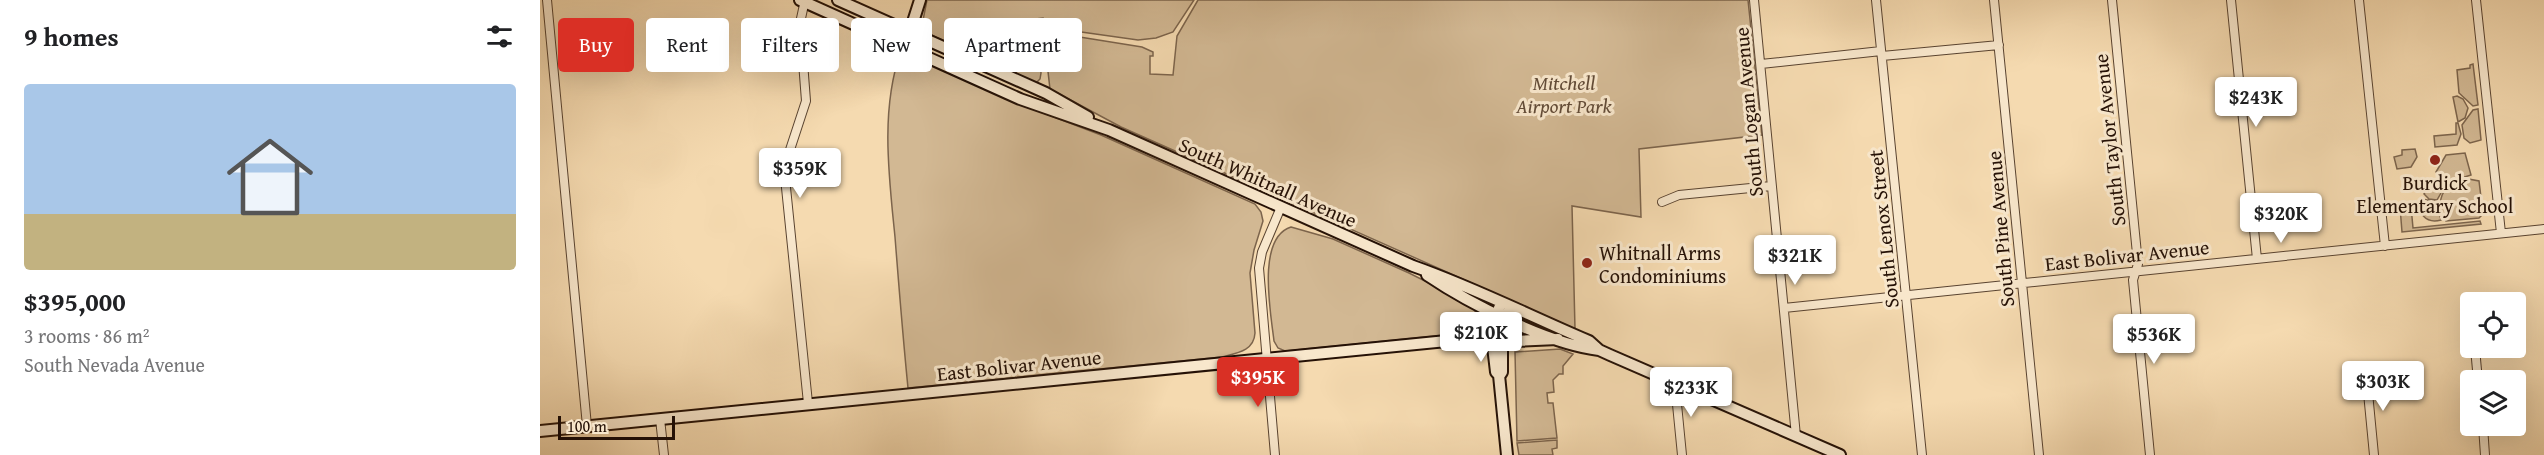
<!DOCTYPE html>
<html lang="en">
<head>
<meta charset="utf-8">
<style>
  :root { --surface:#fff; --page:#f2f2f2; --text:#202124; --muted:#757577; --line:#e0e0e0; --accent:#d93025 }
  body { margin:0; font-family:"Gentium Book Plus",serif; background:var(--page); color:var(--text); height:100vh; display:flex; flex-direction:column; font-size:22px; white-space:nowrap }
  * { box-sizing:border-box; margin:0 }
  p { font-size:20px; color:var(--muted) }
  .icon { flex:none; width:33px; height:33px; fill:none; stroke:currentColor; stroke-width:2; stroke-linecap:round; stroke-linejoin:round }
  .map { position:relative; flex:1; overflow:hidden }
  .details { display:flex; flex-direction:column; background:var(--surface); width:540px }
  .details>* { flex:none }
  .top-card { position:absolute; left:18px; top:18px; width:570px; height:54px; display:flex; gap:12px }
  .tools { position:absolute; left:1920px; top:292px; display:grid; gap:12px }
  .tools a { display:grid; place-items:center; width:66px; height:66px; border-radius:6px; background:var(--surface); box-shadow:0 6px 24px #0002; font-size:30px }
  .scale { position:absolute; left:18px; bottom:15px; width:117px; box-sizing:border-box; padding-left:6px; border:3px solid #251106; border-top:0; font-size:16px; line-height:21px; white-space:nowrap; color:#251106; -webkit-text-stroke:4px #f8e7cc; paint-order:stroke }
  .price { position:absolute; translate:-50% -51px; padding:0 14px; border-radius:6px; background:#fff; color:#222; font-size:20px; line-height:39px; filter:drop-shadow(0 2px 3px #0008) }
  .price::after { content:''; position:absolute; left:50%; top:36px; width:18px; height:14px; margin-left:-9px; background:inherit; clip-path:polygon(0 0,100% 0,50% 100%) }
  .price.on { background:var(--accent); color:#fff }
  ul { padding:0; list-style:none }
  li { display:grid; align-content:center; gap:12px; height:318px; padding:0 24px }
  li+li { border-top:2px solid var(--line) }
  li span { display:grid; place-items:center; height:186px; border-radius:6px; color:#555 }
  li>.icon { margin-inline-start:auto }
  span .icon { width:108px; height:108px; fill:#fffc; stroke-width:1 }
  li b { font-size:26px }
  h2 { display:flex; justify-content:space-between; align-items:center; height:72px; padding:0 24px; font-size:26px }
  .pill { padding:0 21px; border-radius:6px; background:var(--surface); box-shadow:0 6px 24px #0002; font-size:21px; line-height:54px }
  .pill.on { background:var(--accent); color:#fff }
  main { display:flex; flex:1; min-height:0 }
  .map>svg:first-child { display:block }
</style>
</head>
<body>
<main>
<section class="details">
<h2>9 homes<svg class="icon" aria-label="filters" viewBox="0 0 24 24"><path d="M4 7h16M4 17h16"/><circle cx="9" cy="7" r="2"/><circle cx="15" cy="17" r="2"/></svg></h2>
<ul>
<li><span style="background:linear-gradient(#a9c7e8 70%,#c2b280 0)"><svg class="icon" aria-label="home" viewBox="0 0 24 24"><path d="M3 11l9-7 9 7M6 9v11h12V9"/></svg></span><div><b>$395,000</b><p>3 rooms · 86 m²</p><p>South Nevada Avenue</p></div></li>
</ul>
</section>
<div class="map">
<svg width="2004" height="455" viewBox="0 0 2004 455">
  <rect width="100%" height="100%" fill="#f5dab0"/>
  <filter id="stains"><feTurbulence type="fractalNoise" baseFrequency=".00333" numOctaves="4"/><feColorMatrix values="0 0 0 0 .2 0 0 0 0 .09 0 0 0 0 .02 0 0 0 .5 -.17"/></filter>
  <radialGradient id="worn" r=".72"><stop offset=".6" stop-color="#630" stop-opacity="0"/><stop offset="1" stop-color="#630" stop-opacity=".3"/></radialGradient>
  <path fill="#d2b893" stroke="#7c644c" stroke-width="1.5" d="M387,0H654L633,32L616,38L598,40L520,29L503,23V18L496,19L501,73L500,79L496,83L387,33L382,25Z
    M658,0H1208L1222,135L1099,149L1101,217L1032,206L1035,329L581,127L510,89L506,54L508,40L511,37L521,34L602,47L613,52V56H610V74L633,75L637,36Z
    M361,51L475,102L561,135L715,204L721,212L723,221L714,250L710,273L715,333C714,351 697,353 682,357L368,388C363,338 359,288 355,237C349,177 340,109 361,51Z
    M1933,64L1938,105L1933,106L1919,93L1917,70L1930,68V65Z
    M1917,96L1923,99L1928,108L1925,118L1918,122L1913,97Z
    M1938,109L1941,140L1930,143L1924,138L1922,125L1933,110Z
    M1916,123H1918L1921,134L1917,145L1895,147L1894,136L1916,134Z
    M1875,149L1877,157L1871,167L1857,169L1854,157L1862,155V150Z
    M1925,153L1931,175L1906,183L1896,172L1906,155Z
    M1923,178L1939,181L1943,214L1939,218L1906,221C1894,203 1902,184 1923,178Z
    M1893,179L1899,180L1905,186L1897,200L1889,199L1884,194Z
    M1882,199L1897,202L1901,220C1886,224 1876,213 1882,199Z
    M1871,206L1873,228L1940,221L1941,224L1862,232L1860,207Z
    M751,227L793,239L869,273L931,304L937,315L935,326L925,333L745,351L738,348L734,341C731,314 716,238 751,227Z
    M1020,349L1033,354L1023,366V374H1019L1013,380L1014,392L1007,393L1008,403H1013L1017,438L977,441L975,352Z
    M1017,440V448L1012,449L1013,455H979L977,443Z"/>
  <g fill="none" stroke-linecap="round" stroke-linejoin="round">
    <defs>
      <path id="street" d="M7,0L47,426
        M265,0L260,23L266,101L244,168L268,403
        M1214,0L1256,436
        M1336,0L1382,455
        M1454,0L1499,455
        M1572,0L1598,264L1593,280L1610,455
        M1691,0L1717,259
        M1819,0L1845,246
        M1936,0L1961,233
        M1342,56L1459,45
        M1221,64L1341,51
        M1122,202L1139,195L1231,186
        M1244,308L2004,229
        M1935,348L1938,381
        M1826,372L1834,455
        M1135,384L1142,455
        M120,419L124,455
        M1943,426L1945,455
        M735,455L719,268L722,252L741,207"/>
      <path id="secondary" d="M260,0L480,99L569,130L873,266C933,287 990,316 1049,341L1059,350L1070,355L1300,455
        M298,0L506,93L548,117
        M365,47L380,0
        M887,275C930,304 1008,344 1059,350
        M959,308L952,338L956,372L959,375L967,455
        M960,375L962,372V327L968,312
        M0,431L937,338H962L974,341L1018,339"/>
    </defs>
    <use href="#street" stroke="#594330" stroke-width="10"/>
    <use href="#secondary" stroke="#251106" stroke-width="14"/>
    <use href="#street" stroke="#f8e7cc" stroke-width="8"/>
    <use href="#secondary" stroke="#f8e7cc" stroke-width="10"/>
  </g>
  <g fill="#8f2418" stroke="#f8e7cc" stroke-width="2">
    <circle cx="1895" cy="160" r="6"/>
    <circle cx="1047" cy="263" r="6"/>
  </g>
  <g text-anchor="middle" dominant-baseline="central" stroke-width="6" stroke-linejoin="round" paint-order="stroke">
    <g font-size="20" font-style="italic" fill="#624b37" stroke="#f8e7cc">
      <text x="1024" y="82">Mitchell<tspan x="1024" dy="23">Airport Park</tspan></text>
    </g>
    <g font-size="20" fill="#251106" stroke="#f8e7cc">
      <text transform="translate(1208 112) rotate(-95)">South Logan Avenue</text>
      <text transform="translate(1569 140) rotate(-96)">South Taylor Avenue</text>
      <text transform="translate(728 182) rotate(24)">South Whitnall Avenue</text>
      <text transform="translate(1343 229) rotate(-96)">South Lenox Street</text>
      <text transform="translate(1460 229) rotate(-95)">South Pine Avenue</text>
      <text transform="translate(1587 255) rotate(-6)">East Bolivar Avenue</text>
      <text transform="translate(479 365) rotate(-6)">East Bolivar Avenue</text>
    </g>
    <g font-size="20" fill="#251106" stroke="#f8e7cc">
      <text x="1895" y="182">Burdick<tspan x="1895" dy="23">Elementary School</tspan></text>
      <text x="1059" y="252" text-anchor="start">Whitnall Arms<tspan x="1059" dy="23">Condominiums</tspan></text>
    </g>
  </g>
  <rect width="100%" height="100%" filter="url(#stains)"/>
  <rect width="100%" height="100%" fill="url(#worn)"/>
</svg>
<div class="tools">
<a><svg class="icon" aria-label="locate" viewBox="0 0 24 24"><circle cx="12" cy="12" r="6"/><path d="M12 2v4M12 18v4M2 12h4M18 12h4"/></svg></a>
<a><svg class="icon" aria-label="layers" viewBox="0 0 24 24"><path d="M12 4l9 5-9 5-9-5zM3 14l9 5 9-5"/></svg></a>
</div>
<div class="scale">100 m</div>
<b class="price" style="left:1716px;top:128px">$243K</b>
<b class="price" style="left:260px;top:199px">$359K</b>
<b class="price" style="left:1741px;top:244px">$320K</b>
<b class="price" style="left:1255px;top:286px">$321K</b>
<b class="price" style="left:941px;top:363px">$210K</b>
<b class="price" style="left:1614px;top:365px">$536K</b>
<b class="price on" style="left:718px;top:408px">$395K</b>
<b class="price" style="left:1843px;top:412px">$303K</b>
<b class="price" style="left:1151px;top:418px">$233K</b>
<div class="top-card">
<a class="pill on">Buy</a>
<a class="pill">Rent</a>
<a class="pill">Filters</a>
<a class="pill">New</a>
<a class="pill">Apartment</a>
</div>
</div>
</main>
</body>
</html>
